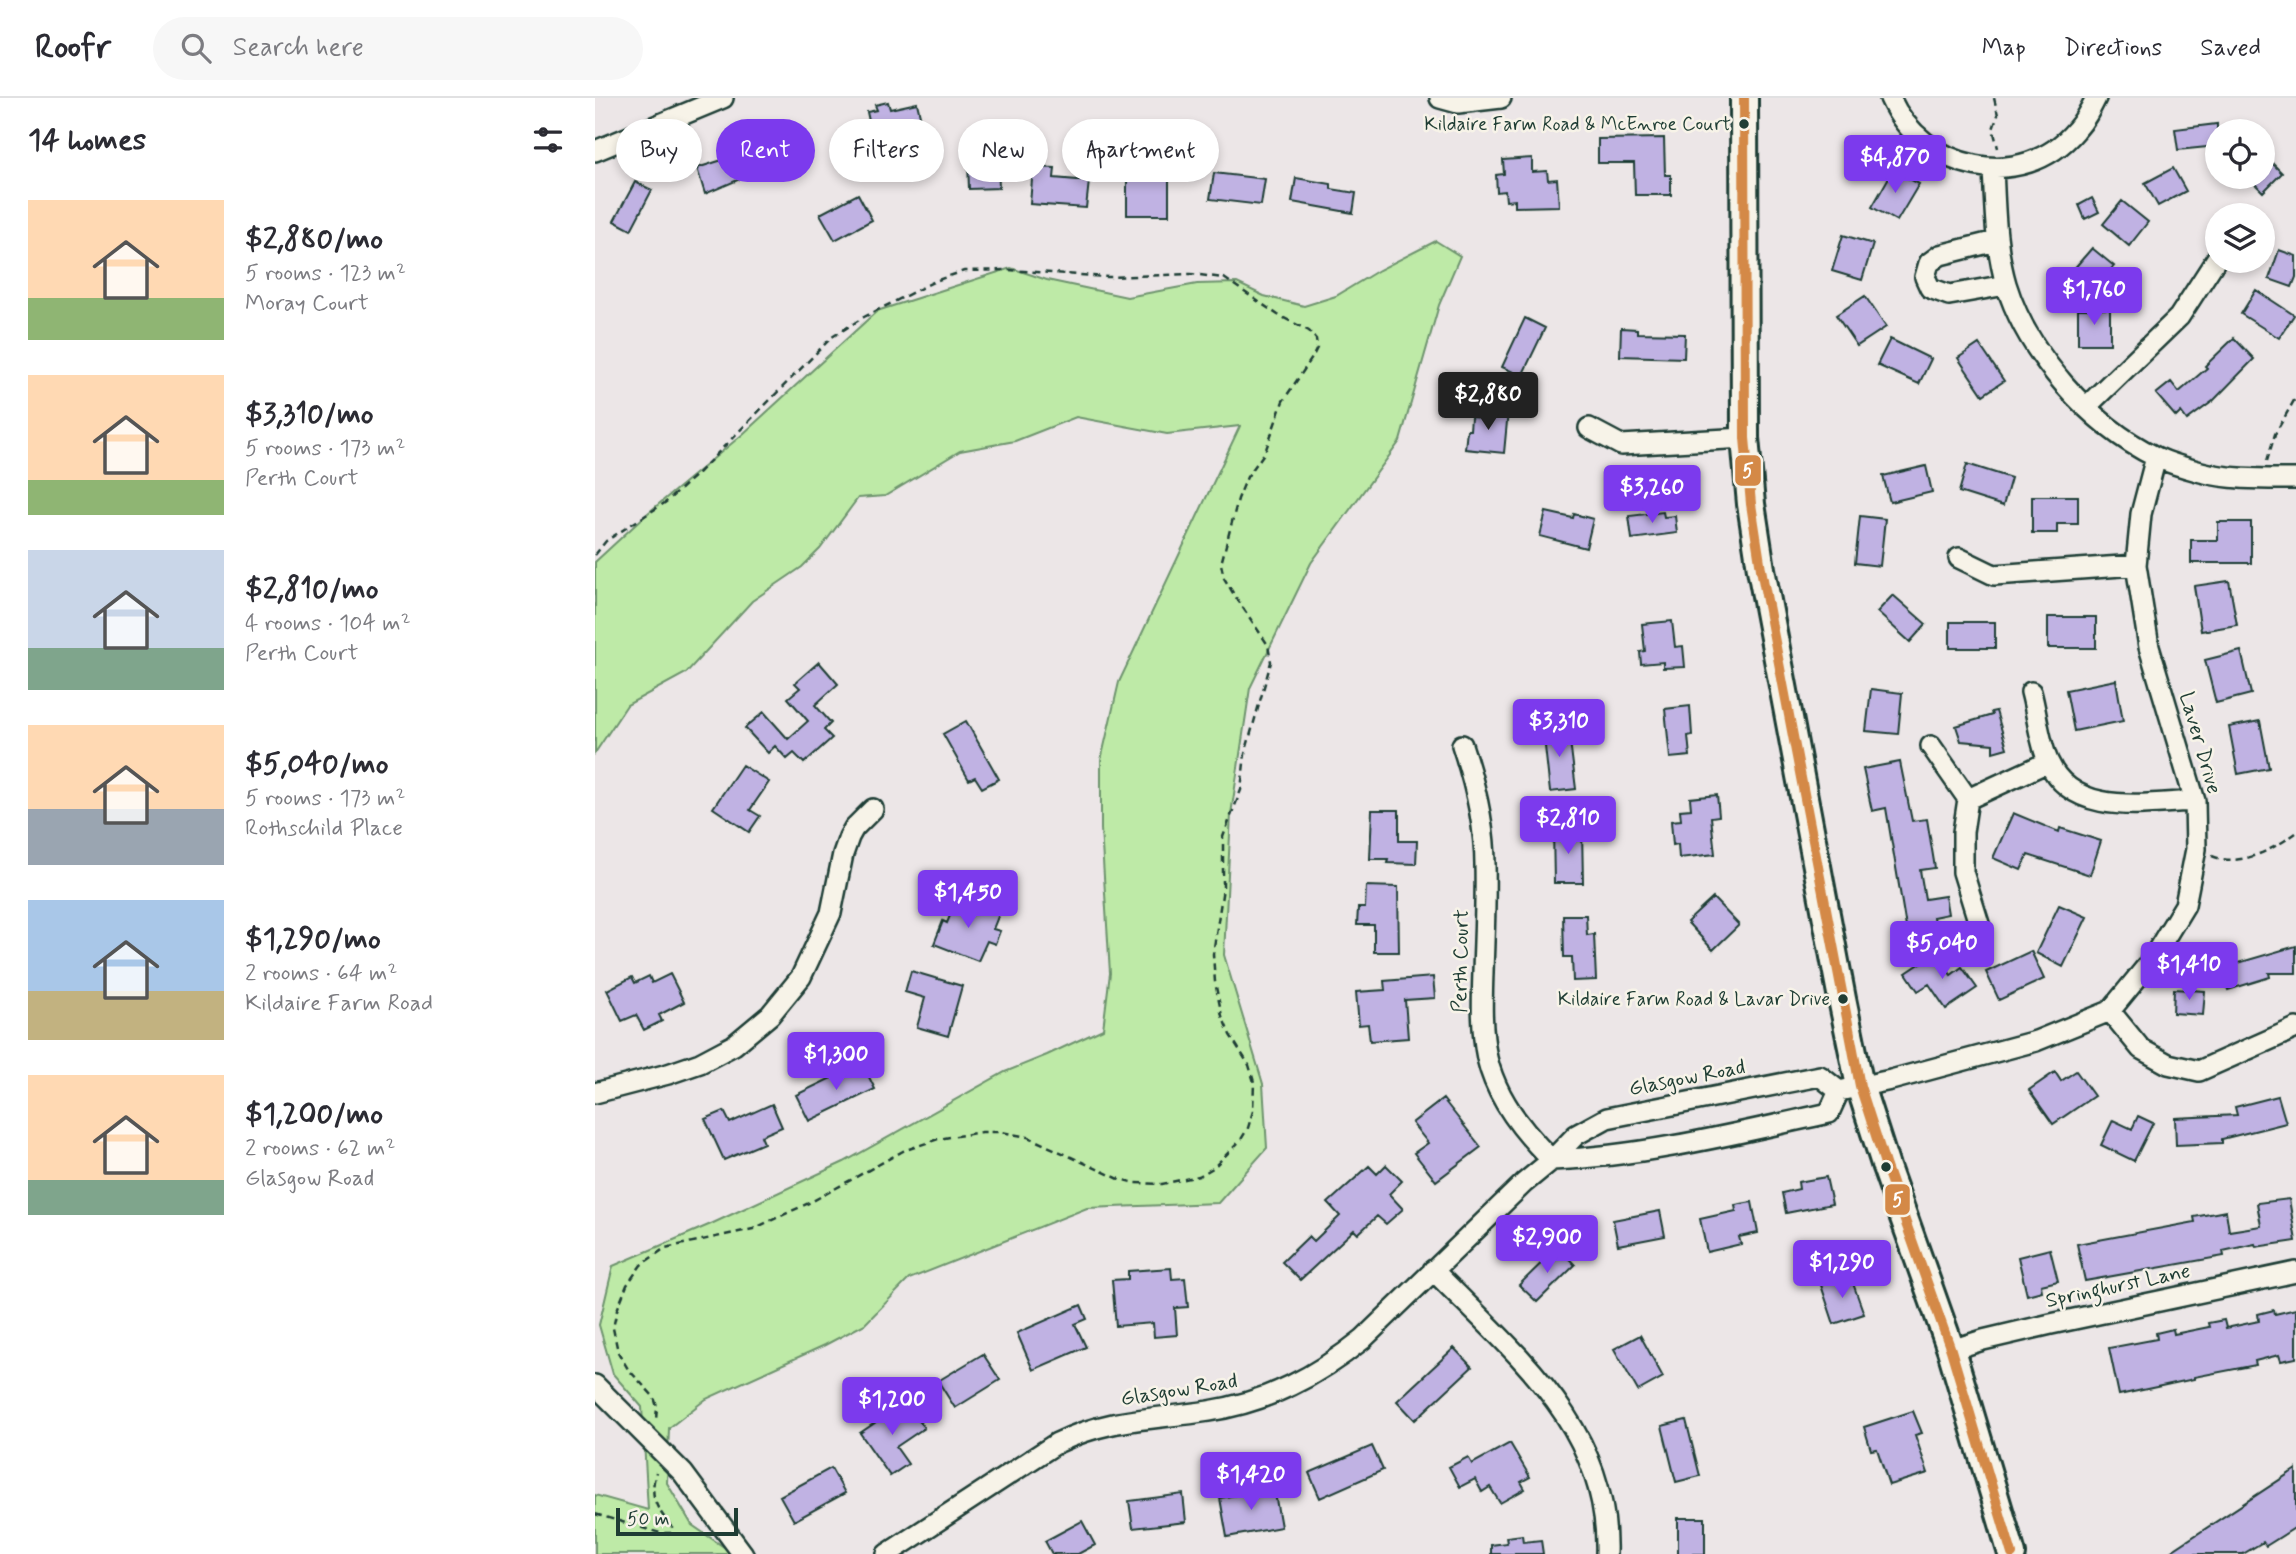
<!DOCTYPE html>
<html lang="en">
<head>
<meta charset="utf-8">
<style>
  :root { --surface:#fff; --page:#f7f7f7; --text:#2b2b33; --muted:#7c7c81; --line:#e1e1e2; --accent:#7c3aed }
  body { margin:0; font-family:Mynerve,sans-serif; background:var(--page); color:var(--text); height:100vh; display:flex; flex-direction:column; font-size:26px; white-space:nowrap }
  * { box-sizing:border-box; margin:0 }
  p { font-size:23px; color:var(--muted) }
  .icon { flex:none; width:38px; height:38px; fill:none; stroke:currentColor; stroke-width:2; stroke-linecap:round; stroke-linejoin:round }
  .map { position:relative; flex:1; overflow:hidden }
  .drawer { display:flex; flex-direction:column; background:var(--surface); width:595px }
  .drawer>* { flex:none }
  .top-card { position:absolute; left:21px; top:21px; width:665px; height:63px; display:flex; gap:14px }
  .tools { position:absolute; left:1610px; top:21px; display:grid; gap:14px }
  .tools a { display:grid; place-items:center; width:70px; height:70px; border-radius:50%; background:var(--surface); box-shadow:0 4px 10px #0003; font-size:35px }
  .scale { position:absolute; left:21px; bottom:18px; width:122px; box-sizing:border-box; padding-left:7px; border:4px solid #1f3d34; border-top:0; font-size:19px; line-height:24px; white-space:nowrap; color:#1f3d34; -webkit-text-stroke:5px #f7f3e8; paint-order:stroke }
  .price { position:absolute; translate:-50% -60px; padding:0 16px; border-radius:7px; background:var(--accent); color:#fff; font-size:23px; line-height:46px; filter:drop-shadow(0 2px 4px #0008) }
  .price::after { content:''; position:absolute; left:50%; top:42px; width:21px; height:16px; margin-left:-10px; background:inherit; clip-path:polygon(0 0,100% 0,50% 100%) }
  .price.active { background:#222; color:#fff }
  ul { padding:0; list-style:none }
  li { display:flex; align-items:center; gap:21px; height:175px; padding:0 28px }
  li span { display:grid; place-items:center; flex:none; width:196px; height:140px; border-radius:0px; color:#555 }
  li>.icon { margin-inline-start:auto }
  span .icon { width:84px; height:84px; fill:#fffc; stroke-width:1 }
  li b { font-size:30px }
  h2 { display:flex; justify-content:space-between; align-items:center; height:84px; padding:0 28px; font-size:30px }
  .tag { padding:0 24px; border-radius:32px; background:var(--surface); box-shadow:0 4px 10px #0003; font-size:24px; line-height:63px }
  .tag.active { background:var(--accent); color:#fff }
  header { display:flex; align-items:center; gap:42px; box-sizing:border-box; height:98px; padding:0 35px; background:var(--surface); border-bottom:2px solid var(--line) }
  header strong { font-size:33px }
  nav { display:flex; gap:38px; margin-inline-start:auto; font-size:24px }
  .search { width:490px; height:63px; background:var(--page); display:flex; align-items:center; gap:18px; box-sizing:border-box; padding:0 24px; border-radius:38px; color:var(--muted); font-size:26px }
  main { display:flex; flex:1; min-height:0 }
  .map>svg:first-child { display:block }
</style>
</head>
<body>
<header>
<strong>Roofr</strong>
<div class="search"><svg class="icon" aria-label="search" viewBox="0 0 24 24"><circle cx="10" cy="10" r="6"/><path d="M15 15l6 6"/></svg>Search here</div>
<nav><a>Map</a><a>Directions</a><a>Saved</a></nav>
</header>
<main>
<section class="drawer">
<h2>14 homes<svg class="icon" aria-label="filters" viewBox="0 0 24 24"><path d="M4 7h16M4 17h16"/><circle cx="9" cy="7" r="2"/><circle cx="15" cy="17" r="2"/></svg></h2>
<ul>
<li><span style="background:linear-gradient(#ffd9b3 70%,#8fb573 0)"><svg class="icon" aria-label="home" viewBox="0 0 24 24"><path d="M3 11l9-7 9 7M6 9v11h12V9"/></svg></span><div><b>$2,880/mo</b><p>5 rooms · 123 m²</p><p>Moray Court</p></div></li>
<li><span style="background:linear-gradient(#ffd9b3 75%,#8fb573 0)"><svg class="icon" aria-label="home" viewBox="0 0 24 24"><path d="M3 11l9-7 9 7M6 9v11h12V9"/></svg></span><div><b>$3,310/mo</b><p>5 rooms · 173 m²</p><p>Perth Court</p></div></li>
<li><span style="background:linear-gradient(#c9d6e8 70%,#7fa58c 0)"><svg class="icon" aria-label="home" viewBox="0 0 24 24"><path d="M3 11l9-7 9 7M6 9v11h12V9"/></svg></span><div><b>$2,810/mo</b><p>4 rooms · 104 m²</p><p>Perth Court</p></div></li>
<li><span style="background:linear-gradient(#ffd9b3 60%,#9aa5b1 0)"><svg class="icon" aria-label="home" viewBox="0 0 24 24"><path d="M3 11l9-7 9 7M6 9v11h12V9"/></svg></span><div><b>$5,040/mo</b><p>5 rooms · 173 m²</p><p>Rothschild Place</p></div></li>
<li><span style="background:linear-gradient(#a9c7e8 65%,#c2b280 0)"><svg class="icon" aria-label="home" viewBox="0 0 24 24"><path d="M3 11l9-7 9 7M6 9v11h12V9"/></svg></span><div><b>$1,290/mo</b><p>2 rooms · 64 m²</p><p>Kildaire Farm Road</p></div></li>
<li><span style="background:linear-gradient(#ffd9b3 75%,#7fa58c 0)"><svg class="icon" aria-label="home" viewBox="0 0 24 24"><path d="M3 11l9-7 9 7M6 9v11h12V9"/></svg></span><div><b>$1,200/mo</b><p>2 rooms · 62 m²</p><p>Glasgow Road</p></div></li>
</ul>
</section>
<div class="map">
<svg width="1701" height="1456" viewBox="0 0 1701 1456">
  <rect width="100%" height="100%" fill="#ece6e7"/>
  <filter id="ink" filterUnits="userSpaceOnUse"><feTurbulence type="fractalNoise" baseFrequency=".0143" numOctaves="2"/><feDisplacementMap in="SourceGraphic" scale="14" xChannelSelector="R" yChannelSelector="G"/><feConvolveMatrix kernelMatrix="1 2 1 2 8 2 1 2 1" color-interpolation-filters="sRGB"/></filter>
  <g filter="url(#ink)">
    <path fill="#beeaa7" stroke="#6e946e" stroke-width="2" d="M841,143L865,158L844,207L805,343L716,465L655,590L636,716L629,857L668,986L672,1050L623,1105L492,1110L314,1181L270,1226L230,1247L111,1301L74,1330L72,1385L97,1427L139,1456H0V1397L53,1412L47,1309L18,1276L4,1227L18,1168L116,1126L249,1064L410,974L452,957L508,931L515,875L506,731V662L524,584L645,328L572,336L481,319L420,343L365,353L290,398L263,400L225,451L207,469L157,503L91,575L32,607L0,655V464L53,415L148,336L282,213L416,170L452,182L532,199L602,186L642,185L669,198L709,208L741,198L784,172Z"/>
    <path fill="#c0b2e3" stroke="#1f3d34" stroke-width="2" d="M293,4L295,11L322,5L328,30L278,41L272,14L282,12L280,7Z
      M1622,26V48L1583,52L1580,31Z
      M1069,40L1070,77H1076V97H1040L1039,65H1003V41Z
      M1668,56L1687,75L1668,94L1653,79H1668Z
      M143,57L150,79L110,96L102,70Z
      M937,60V74L952,73L953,82L962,81L964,108L920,109V102L911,103L910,93L902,94L901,77L909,76L908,62Z
      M403,62L404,90L374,91L373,63Z
      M438,69L460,70L459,80L494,83L491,110L435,106Z
      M1578,70L1591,93L1563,108L1550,85Z
      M1298,72L1324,86L1302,123L1277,109Z
      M619,75L670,81L666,107L615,101Z
      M701,80L736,86V91L761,95L758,115L697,104Z
      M574,81V117H532V82Z
      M40,84L57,92L36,132L19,123Z
      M263,96L277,122L240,142L225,116Z
      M1497,100L1504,114L1490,121L1484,107Z
      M1527,103L1553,124L1534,148L1508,126Z
      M1248,137L1278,146L1267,182L1237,173Z
      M1497,150L1519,168L1499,191L1477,173Z
      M1684,152L1701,158V179L1697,189L1674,181Z
      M1661,192L1699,217L1684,240L1646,216Z
      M1270,198L1291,229L1262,248L1241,217Z
      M1483,211H1515V246H1483Z
      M930,220L950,230L927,278L907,269Z
      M1026,230L1042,231V235L1090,236L1089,260L1025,258Z
      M1639,240L1659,261L1618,303L1592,322L1586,314L1581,319L1561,296L1576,284L1584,294L1612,270L1610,268Z
      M1295,241L1336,261L1324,286L1282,267Z
      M1384,246L1409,283L1388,297L1363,260Z
      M887,310L913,313L909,355L870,351L872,332H875L876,319L886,320Z
      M1372,366L1416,380L1408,408L1364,394Z
      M1331,368L1337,394L1295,404L1288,378Z
      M1437,398H1483V426H1462V435H1437Z
      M951,414L978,420L979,416L998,421L991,450L945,438Z
      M1068,414L1069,419L1080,418L1082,435L1037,441L1034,418Z
      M1265,418L1290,421L1285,468L1260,465Z
      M1623,424H1656V465H1596V442H1623Z
      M1634,483L1642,527L1606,533L1599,488Z
      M1298,497L1331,526L1315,544L1282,514Z
      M1453,519H1501V550H1453Z
      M1077,523L1080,549L1088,548L1090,569L1068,570V564L1046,566L1045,554L1050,553L1047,526Z
      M1355,524H1400V550H1355Z
      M1646,553L1656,596L1621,605L1610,562Z
      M224,564L243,586L220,607L236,625L229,632L237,640L209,665L199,655L192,661L180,648L173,655L150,630L169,614L193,641L213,623L193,600L205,590L200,585Z
      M1521,582L1528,623L1479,633L1471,592Z
      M1276,591L1307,595L1303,636L1271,633Z
      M1095,608L1097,637L1093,638L1095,658L1075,660L1070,611Z
      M1401,613L1412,650L1398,654V646L1366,643L1361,628L1397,617L1396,614Z
      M371,623L404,681L387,690L380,679L374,682L348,636Z
      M1665,623L1674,670L1643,676L1634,629Z
      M973,627L981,691L955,694L948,630Z
      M1305,664L1317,723L1332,721L1340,770L1325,772L1330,801L1350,798L1353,816L1338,819L1342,842L1314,847L1291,710L1277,713L1268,671Z
      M147,667L174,684L155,712L165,718L154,734L118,710Z
      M1122,697L1124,718L1116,719L1120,756L1084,760L1083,746L1078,747L1076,723L1086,722L1085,712L1096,711L1095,700Z
      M777,712H804V743H822L821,766L792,765L793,761H775Z
      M1418,715L1464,734L1465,730L1506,743L1495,777L1433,757L1426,772L1398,760Z
      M958,730H987L988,785H959Z
      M771,788L803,789L804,854H779V827H762L763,810H770Z
      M362,800L404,816L398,831L405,833L400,846L392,843L383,863L339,846L348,823L352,825Z
      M1118,800L1144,827L1118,852L1092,824Z
      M1464,807L1492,819L1468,869L1441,855Z
      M968,817H991L992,837L999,836L1001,882L978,883L977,859H969Z
      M1701,848V875H1674L1675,879L1633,892L1626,870Z
      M1436,853L1449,881L1404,902L1391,874Z
      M1341,855L1356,877L1367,869L1382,890L1351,911L1334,886L1323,893L1311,875Z
      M316,873L367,888L353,938L322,929L330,900L310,894Z
      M75,876L89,904L64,917L67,923L49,932L41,917L27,923L12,892L37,879L40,885L54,878L57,885Z
      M838,879L840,900L810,902L813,940L775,943L773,926L764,927L761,894L790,892L789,883Z
      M1579,891L1610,893L1608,917L1578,915Z
      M267,965L280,991L214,1023L201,997Z
      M1481,973L1499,998L1458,1026L1434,992L1460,974L1466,983Z
      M1683,998L1691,1025L1627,1041V1045L1581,1047L1580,1020L1642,1017L1640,1009Z
      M848,1001L886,1049L841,1083L819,1055L833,1045L817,1025Z
      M177,1006L187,1029L166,1038L169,1045L129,1062L110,1021L129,1013L135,1025Z
      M1543,1018L1558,1025L1539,1063L1506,1047L1518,1022L1537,1031Z
      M791,1067L807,1083L794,1096L808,1111L791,1126L782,1118L763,1136L759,1132L705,1182L687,1164L714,1138L719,1143L745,1118L733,1105L774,1068L782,1076Z
      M1231,1079L1237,1106L1191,1115L1187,1095L1204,1091L1203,1084Z
      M1694,1101L1701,1143L1661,1149L1660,1146L1628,1153L1629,1158L1490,1183L1482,1146L1600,1124L1599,1119L1631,1113L1634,1133L1666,1128L1662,1105Z
      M1157,1104L1163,1135L1144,1139L1146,1146L1112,1154L1105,1121L1141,1113L1140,1107Z
      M1065,1113L1070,1138L1023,1147L1018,1122Z
      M963,1149L980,1167L942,1204L924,1187Z
      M1455,1151L1463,1183L1446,1187L1447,1193L1432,1197L1423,1159Z
      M576,1170L577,1181L590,1180L593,1209L580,1210L582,1237L559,1239L558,1225L521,1228L517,1182L533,1181V1173Z
      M1255,1177L1269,1216L1239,1226L1226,1187Z
      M486,1207L492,1221L480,1226L491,1249L438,1272L422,1235Z
      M1701,1211V1260L1686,1263L1684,1257L1660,1263L1661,1267L1599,1279V1281L1524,1297L1514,1250L1562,1241L1561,1235L1578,1231L1579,1236L1614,1229L1613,1225L1629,1222L1631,1230L1664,1223L1663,1216L1679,1212L1680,1216Z
      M1045,1237L1068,1279L1043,1293L1019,1251Z
      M859,1250L877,1269L820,1322L802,1303Z
      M388,1256L405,1282L360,1310L343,1283Z
      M311,1304L329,1330L301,1349L313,1366L295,1378L265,1335Z
      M1318,1313L1327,1335L1320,1337L1333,1375L1294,1387L1282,1351L1276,1352L1269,1329Z
      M1091,1322L1105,1378L1081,1384L1067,1328Z
      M915,1345L935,1379L926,1384L930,1391L905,1405L895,1389L887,1394L880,1381L865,1389L854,1369L873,1359L877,1366Z
      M777,1348L788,1372L725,1400L714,1375Z
      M236,1370L250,1395L199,1423L185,1398Z
      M1701,1371V1429L1671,1448L1668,1444L1648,1456H1572Z
      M679,1390L686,1429L632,1439L625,1400Z
      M588,1396L591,1424L538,1430L534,1403Z
      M1083,1420H1110V1456H1083Z
      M487,1423L500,1447L483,1456H457L450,1443Z
      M927,1437L928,1444L946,1442L948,1456H896V1447L912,1445L911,1439Z"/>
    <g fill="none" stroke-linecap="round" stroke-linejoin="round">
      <defs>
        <path id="street" d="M845,0L863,5L906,0
          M1295,0C1328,73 1427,96 1481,32C1490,22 1495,12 1501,0
          M0,53L128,0
          M1398,70C1400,109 1400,148 1411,186C1432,255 1495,327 1561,359C1574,365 1591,370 1606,374C1636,382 1670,381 1701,381
          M1401,143L1345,157L1334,165L1330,179L1335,190L1354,197L1411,187
          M1492,308L1584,219L1622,160
          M994,330L1026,347L1150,340
          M1364,460L1399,477L1541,467
          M1436,594C1442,616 1444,642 1453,663C1478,720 1551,705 1600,703
          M867,647C880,686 890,726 890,767C891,803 889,839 888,874C887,903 886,931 892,960C901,999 929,1035 957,1062
          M1336,648L1373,701
          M1385,829L1368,774V734L1373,701L1453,664
          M1515,913L1546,951L1573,966L1604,973L1701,930
          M0,995L73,976L105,965L139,947L175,917L206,879L236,815L248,756L254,739L259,730L278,711
          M957,1062C1051,1058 1143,1035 1234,1015L1244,993L1296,982L1441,943L1515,913L1556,863L1590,807L1601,751L1600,703L1554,549L1541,467L1546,416L1561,359
          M838,1172C919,1255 1015,1329 1011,1456
          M1356,1252L1388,1242L1456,1226L1701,1174
          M0,1287L88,1375L148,1456
          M292,1456L462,1345C515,1319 558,1322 614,1313C673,1304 722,1278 768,1241L929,1085L957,1062L981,1037L1012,1020L1225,978L1244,993"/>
        <path id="secondary" d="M1149,0L1150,340L1156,406L1166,471L1247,901L1265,988L1291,1069L1356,1252L1417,1456"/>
      </defs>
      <use href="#street" stroke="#1f3d34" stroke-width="24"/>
      <use href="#secondary" stroke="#1f3d34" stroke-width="32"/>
      <path stroke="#1f3d34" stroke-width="2.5" stroke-dasharray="7 5" stroke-linecap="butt" d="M1399,0L1403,17L1398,31L1403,50
        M1672,363L1680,336L1701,299
        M0,457L11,443L71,404L103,375L237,239L269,219L340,183L369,173L414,172L513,179L596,176L629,180L683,217L714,233L721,241L722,250L717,260L688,303L670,354L652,379L643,401L626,466L629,480L638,495L673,547L676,564L650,656L646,692L628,739V790L618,856L620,884L627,918L635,937L654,967L659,984L658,1013L653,1030L645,1043L618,1070L604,1078L567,1086L541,1085L524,1081L433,1039L406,1034H387L343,1041L308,1053L216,1104L158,1131L70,1150L46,1167L32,1187L22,1212L18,1230L23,1254L33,1271L59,1299L62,1309L61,1322
        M1617,758C1646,770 1678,751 1701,735
        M0,1416L65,1435H76L77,1429C61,1410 54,1399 61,1374"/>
      <use href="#street" stroke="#f7f3e8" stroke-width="19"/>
      <use href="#secondary" stroke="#f7f3e8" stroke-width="26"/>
      <defs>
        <path id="bus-1" d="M1149,0L1150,340L1156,406L1166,471L1265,988L1291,1069L1356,1252L1417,1456"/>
      </defs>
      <use href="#bus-1" stroke="#f7f3e8" stroke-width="16"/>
      <use href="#bus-1" stroke="#d48947" stroke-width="10"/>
    </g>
  </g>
  <g fill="#1f3d34" stroke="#f7f3e8" stroke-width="2.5">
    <circle cx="1149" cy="26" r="6"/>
    <circle cx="1248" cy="901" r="6"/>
    <circle cx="1291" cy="1069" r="6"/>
  </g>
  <g text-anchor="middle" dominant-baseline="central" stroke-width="5" stroke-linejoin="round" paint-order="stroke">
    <g font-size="19" fill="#1f3d34" stroke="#f7f3e8" text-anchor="end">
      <text x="1136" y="26">Kildaire Farm Road &amp; McEnroe Court</text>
      <text x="1235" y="901">Kildaire Farm Road &amp; Lavar Drive</text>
    </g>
    <g font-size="21" fill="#1f3d34" stroke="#f7f3e8">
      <text transform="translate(1605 645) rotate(74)">Laver Drive</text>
      <text transform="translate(866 863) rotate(-89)">Perth Court</text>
      <text transform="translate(1092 980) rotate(-11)">Glasgow Road</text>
      <text transform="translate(1523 1188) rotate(-12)">Springhurst Lane</text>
      <text transform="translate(584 1292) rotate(-9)">Glasgow Road</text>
    </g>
  </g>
  <g stroke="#f7f3e8" stroke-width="2.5">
    <rect x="1139" y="356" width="28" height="33" rx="7" fill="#d48947"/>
    <rect x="1289" y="1085" width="27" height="33" rx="7" fill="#d48947"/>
  </g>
  <g font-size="19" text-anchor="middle" font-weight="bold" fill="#fff">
    <text x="1153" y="379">5</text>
    <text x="1303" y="1108">5</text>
  </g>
</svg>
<div class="tools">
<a><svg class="icon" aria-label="locate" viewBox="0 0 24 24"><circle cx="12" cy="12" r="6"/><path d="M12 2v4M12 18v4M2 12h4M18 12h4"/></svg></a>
<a><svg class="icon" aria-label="layers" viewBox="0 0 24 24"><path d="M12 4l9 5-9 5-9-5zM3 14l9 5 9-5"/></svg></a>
</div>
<div class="scale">50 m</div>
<b class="price" style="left:1300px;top:97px">$4,870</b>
<b class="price" style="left:1499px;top:229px">$1,760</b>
<b class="price active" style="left:893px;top:334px">$2,880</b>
<b class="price" style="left:1057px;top:427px">$3,260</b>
<b class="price" style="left:964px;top:661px">$3,310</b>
<b class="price" style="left:973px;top:758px">$2,810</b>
<b class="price" style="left:373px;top:832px">$1,450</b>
<b class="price" style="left:1347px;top:883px">$5,040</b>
<b class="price" style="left:1594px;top:904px">$1,410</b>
<b class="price" style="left:241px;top:994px">$1,300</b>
<b class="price" style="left:952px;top:1177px">$2,900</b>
<b class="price" style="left:1247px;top:1202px">$1,290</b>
<b class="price" style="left:297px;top:1339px">$1,200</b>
<b class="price" style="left:656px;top:1414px">$1,420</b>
<div class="top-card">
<a class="tag">Buy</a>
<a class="tag active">Rent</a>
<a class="tag">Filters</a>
<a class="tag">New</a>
<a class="tag">Apartment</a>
</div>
</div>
</main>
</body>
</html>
